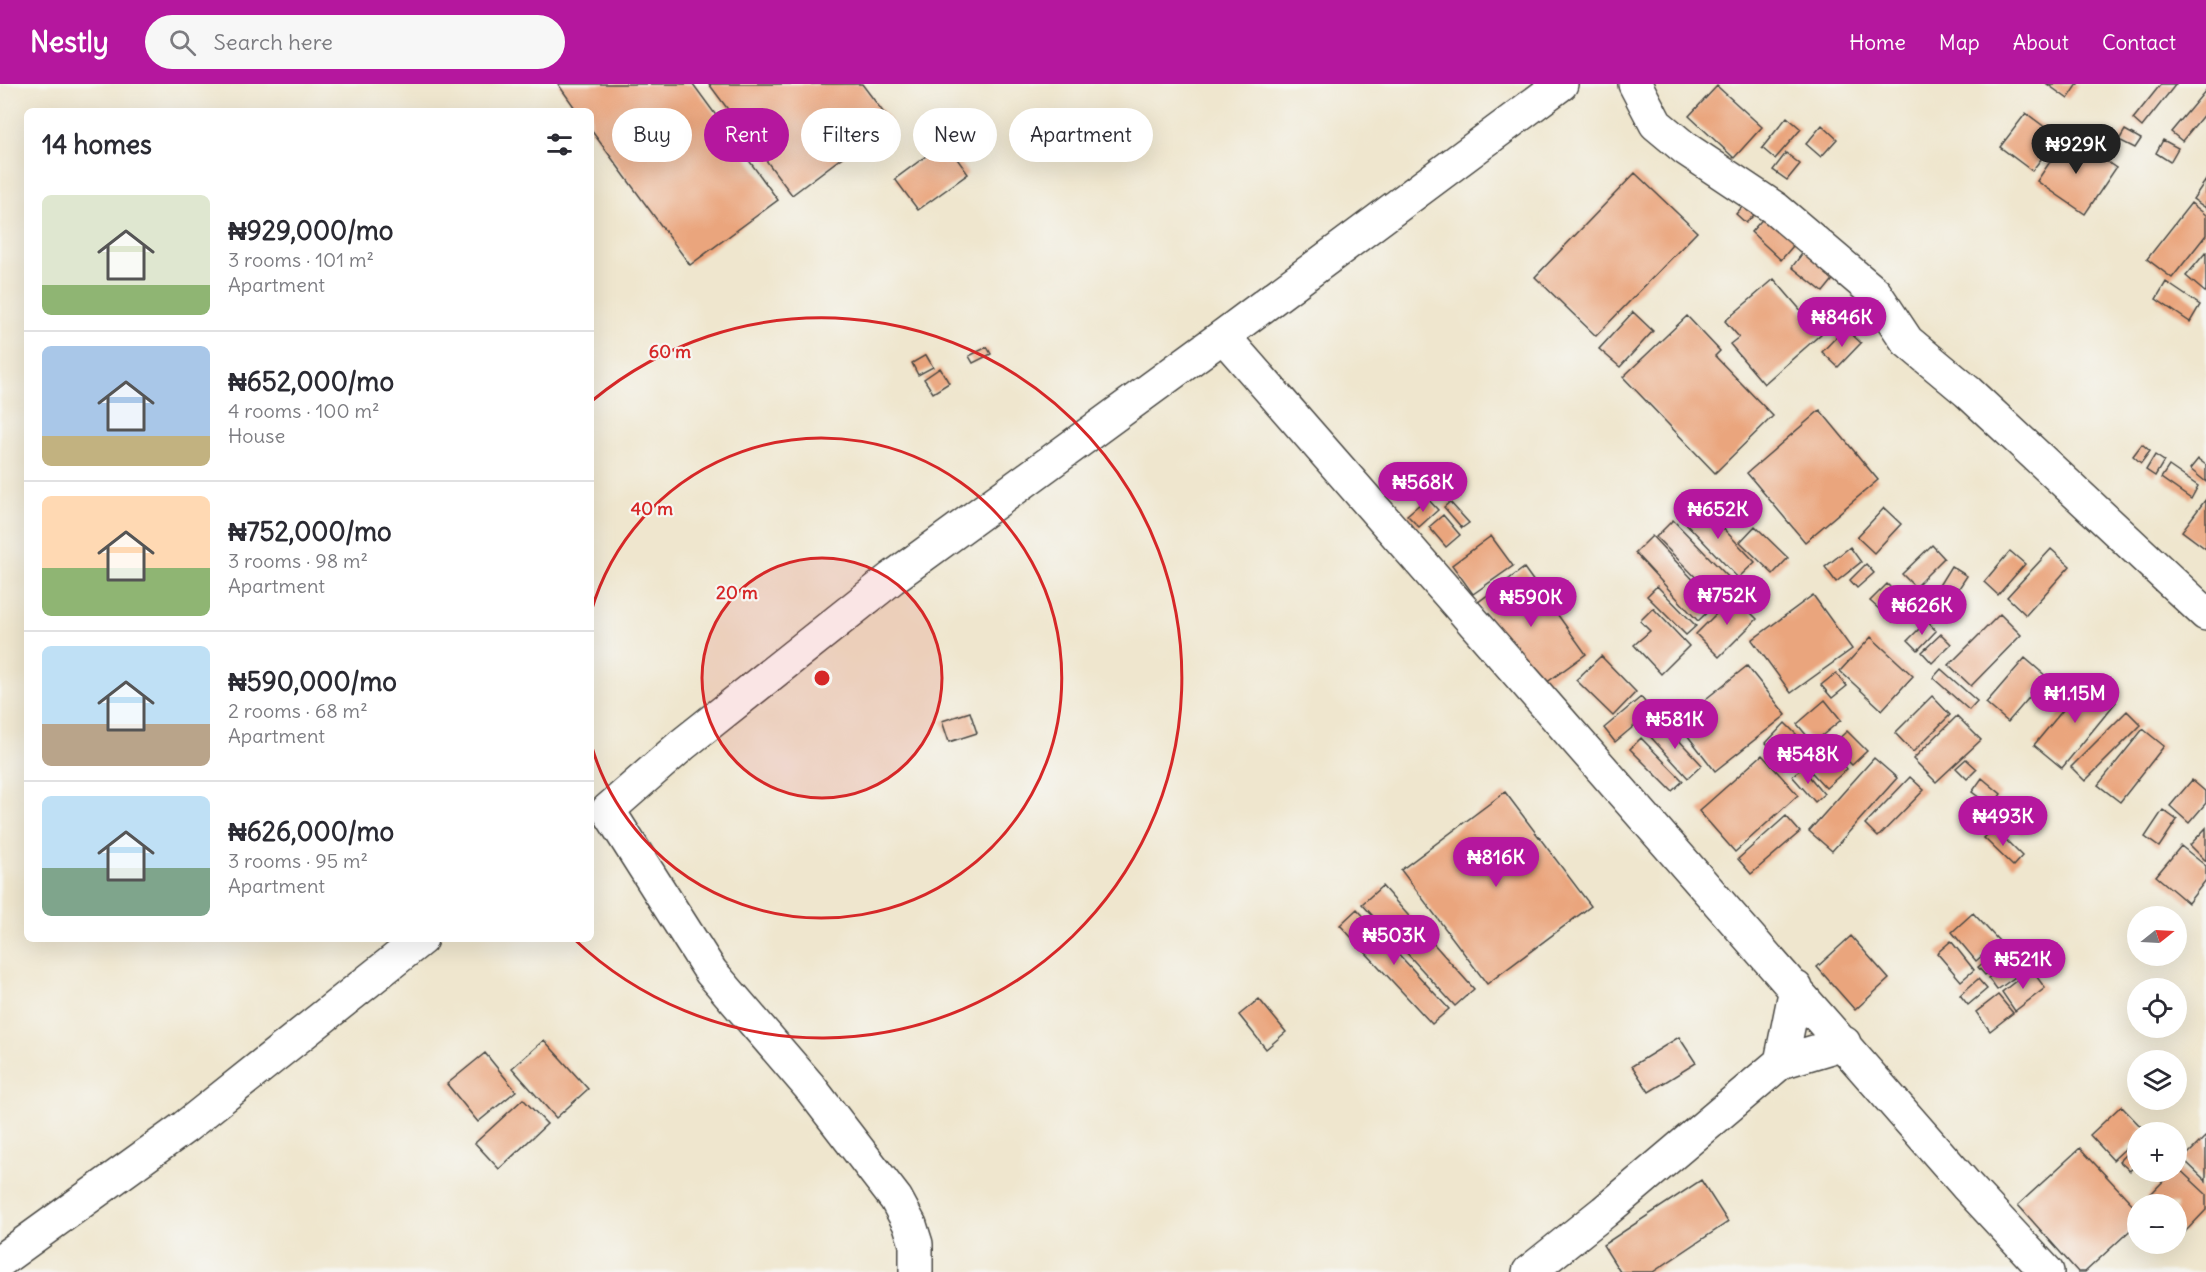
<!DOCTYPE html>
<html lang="en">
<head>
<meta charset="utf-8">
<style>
  :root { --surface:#fff; --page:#f7f7f7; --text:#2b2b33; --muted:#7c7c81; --line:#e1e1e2; --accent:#b5179e }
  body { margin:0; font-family:Delius,sans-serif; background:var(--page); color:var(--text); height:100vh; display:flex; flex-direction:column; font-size:22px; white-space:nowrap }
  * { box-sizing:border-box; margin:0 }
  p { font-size:20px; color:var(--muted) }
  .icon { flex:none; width:33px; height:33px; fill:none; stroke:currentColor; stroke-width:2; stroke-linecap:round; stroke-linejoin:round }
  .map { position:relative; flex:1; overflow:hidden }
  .details { position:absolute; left:24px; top:24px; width:570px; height:834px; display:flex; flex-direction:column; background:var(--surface); border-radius:9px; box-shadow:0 6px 24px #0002 }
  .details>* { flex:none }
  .guide { position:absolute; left:612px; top:24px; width:570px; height:54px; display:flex; gap:12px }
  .needle { width:39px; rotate:72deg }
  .controls { position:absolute; left:2127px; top:822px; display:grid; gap:12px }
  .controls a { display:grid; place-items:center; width:60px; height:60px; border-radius:50%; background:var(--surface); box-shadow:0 6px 24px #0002; font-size:30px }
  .price { position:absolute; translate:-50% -51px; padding:0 14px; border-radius:21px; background:var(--accent); color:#fff; font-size:20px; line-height:39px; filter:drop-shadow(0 2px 3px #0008) }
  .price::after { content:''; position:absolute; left:50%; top:36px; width:18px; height:14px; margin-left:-9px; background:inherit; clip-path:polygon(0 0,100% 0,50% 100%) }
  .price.active { background:#222; color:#fff }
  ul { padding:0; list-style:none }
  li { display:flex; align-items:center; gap:18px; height:150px; padding:0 18px }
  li+li { border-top:2px solid var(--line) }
  li span { display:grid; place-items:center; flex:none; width:168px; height:120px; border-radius:9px; color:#555 }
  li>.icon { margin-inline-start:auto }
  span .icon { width:72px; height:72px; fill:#fffc; stroke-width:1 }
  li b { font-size:26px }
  h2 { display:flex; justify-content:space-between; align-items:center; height:72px; padding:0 18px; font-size:26px }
  .pill { padding:0 21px; border-radius:27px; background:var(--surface); box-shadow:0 6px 24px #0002; font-size:21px; line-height:54px }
  .pill.active { background:var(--accent); color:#fff }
  header { display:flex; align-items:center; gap:36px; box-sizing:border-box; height:84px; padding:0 30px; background:var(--accent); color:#fff }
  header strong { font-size:28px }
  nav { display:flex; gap:33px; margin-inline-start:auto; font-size:21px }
  .search { width:420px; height:54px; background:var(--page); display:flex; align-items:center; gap:15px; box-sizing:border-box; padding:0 21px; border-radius:33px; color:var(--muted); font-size:22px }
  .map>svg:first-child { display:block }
</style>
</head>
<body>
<header>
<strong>Nestly</strong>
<div class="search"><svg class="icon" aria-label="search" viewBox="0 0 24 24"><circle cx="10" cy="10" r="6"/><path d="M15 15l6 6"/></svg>Search here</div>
<nav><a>Home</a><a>Map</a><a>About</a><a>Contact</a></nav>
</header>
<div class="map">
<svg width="2206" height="1188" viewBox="0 0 2206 1188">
  <rect width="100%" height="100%" fill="#f6f6f2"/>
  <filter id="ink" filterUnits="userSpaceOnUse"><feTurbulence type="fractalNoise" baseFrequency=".0167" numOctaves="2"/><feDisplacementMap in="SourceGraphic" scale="12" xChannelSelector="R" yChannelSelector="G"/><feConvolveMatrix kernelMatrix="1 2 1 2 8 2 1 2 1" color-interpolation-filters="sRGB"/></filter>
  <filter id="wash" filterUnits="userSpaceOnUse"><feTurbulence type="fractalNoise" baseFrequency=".008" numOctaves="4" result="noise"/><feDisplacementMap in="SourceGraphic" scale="24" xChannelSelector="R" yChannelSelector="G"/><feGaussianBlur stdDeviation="1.35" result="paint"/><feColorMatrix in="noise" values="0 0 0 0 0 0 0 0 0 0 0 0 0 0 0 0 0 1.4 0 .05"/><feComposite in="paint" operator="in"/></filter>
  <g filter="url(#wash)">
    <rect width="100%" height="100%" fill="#efe6ce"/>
    <g id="blocks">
      <path fill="#eaa57d" d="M558,0H693L778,116L690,181L591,46V27H577Z
        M709,0H862L890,37L792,111Z
        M2047,0H2078L2068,15Z
        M2161,0H2176L2142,43L2133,35Z
        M1717,2L1762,43L1734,74L1689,32Z
        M2206,6V28L2182,57L2171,48Z
        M2026,29L2058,53L2032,87L2000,63Z
        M1787,33L1801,45L1775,75L1762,64Z
        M1822,41L1837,55L1821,73L1806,60Z
        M2125,46L2141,55L2135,64L2119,56Z
        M2068,51L2116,84L2085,130L2037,97Z
        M2163,56L2178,64L2170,78L2156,69Z
        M945,58L968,90L918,126L895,95Z
        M1786,69L1800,80L1787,96L1773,86Z
        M1635,89L1697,148L1596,252L1535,193Z
        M2206,96V124L2193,115Z
        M1750,114L1761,124L1746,139L1736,130Z
        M2191,119L2206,131V151L2172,194L2147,175Z
        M1768,129L1798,156L1781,176L1751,148Z
        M1808,162L1840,187L1823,208L1792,183Z
        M2206,168V209L2186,192Z
        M1774,195L1821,250L1764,300L1730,260L1739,253L1725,237Z
        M2166,198L2200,221L2190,238L2156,215Z
        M1633,228L1653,247L1620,283L1599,265Z
        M1687,232L1720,267L1715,272L1773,332L1715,389L1623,293Z
        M1845,244L1861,259L1838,283L1822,268Z
        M987,263L991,270L973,279L969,272Z
        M926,271L933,283L918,291L912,279Z
        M940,284L949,299L933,309L924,295Z
        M1820,326L1878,396L1805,458L1747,389Z
        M2142,360L2150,367L2141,379L2133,372Z
        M2155,371L2164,377L2155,392L2146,386Z
        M2198,375L2206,381V398L2190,385Z
        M2169,382L2198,402L2191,415L2161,394Z
        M1427,414L1438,426L1419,443L1407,431Z
        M2206,415V465L2182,447Z
        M1450,418L1469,439L1462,444L1444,423Z
        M1699,419L1755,478L1738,494L1682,435Z
        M1884,424L1901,440L1874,469L1857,453Z
        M1443,431L1460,451L1446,463L1429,443Z
        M1673,436L1735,500L1718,516L1656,453Z
        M1755,442L1788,474L1773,490L1740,458Z
        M1491,452L1513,482L1473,510L1452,481Z
        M1652,452L1716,520L1698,537L1635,469Z
        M1932,461L1944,474L1915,503L1902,490Z
        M1850,463L1861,478L1836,498L1825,483Z
        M2051,465L2070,482L2026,531L2007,513Z
        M2010,467L2025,480L1998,511L1984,498Z
        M1866,480L1874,489L1857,504L1850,496Z
        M1951,482L1967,492L1950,518L1935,508Z
        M1524,484L1586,570L1539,604L1477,519Z
        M1887,500L1896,509L1879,525L1870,517Z
        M1657,502L1696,542L1686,551L1647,512Z
        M1813,511L1852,565L1791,609L1752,556Z
        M1734,512L1757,535L1719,573L1696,550Z
        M1900,514L1909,522L1893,538L1884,529Z
        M1653,524L1689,562L1661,590L1634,561L1650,547L1640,537Z
        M2000,530L2021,551L1971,602L1949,581Z
        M1927,537L1936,547L1918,566L1908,556Z
        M1941,550L1951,560L1932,579L1922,568Z
        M1871,553L1913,592L1882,626L1840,587Z
        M1601,572L1636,608L1613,632L1576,596Z
        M2025,574L2047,593L2008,638L1986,619Z
        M1747,582L1786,631L1715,687L1677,638Z
        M1941,585L1977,617L1969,626L1933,594Z
        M1836,589L1847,602L1832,614L1821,601Z
        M2088,596L2116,618L2062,684L2034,661Z
        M1932,612L1950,631L1913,668L1895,649Z
        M1641,613L1652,627L1615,658L1604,644Z
        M1825,616L1841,636L1813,659L1797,640Z
        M2127,627L2141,641L2085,697L2071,683Z
        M970,628L977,649L949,658L942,637Z
        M1957,632L1981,656L1936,698L1913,675Z
        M1661,637L1702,681L1688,694L1648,650Z
        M1785,639L1810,664L1791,683L1766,659Z
        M2143,645L2164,662L2120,718L2098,701Z
        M1847,647L1867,667L1852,681L1832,661Z
        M1641,654L1683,697L1672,707L1630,665Z
        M1824,660L1847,685L1826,704L1803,679Z
        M1762,671L1798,711L1735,768L1699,727Z
        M1874,674L1897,694L1832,767L1809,747Z
        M1966,675L1977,685L1967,695L1956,684Z
        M1802,684L1824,710L1815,718L1792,692Z
        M1910,693L1924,706L1878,753L1865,740Z
        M1982,694L2001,710L1992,723L1972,708Z
        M2192,696L2206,708V719L2189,739L2170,722Z
        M1505,708L1591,822L1487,900L1401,786Z
        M2012,717L2034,738L2022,750L2001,729Z
        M2163,726L2177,736L2159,763L2145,753Z
        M1786,732L1800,748L1751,790L1738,775Z
        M1994,744L2022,772L2013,782L1984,754Z
        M2206,744V777L2190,761Z
        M2181,762L2206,782V796L2188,819L2156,792Z
        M1382,802L1474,905L1455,922L1362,820Z
        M1357,825L1449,925L1432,940L1340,841Z
        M1973,829L1999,857L1976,877L1952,848Z
        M1851,852L1889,895L1855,926L1817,883Z
        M1951,857L1974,886L1961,897L1937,869Z
        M2009,858L2016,867L1985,891L1978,883Z
        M2020,872L2029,883L1997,906L1988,894Z
        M2031,885L2045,904L2015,927L2002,908Z
        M1978,895L1987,905L1968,921L1960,911Z
        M1998,911L2013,929L1990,947L1976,928Z
        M1259,915L1286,948L1266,965L1239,931Z
        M1679,953L1696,979L1649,1008L1632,982Z
        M544,956L588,1005L556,1034L512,984Z
        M485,969L516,1007L478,1038L447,1000Z
        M523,1015L547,1040L499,1085L475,1059Z
        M2121,1022L2144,1046L2138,1048V1053L2113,1076L2090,1051Z
        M2206,1052V1097L2183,1075Z
        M2080,1064L2138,1126V1139L2085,1188H2078L2018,1121Z
        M2128,1068L2138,1077L2130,1087L2119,1077Z
        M2176,1082L2206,1110V1126L2184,1149L2176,1142V1120H2154L2147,1114L2172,1088H2176Z
        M1701,1096L1728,1138L1653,1188H1620L1603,1161Z"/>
    </g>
  </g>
  <g filter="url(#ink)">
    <use href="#blocks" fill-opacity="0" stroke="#484743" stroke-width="1.5"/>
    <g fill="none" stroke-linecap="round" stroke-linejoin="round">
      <defs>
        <path id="street" d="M1635,0L1656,40L1686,65L1776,125L1875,209L1907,257L1968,308L2206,530
          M1223,252L1966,1101L2047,1188
          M1781,978L1796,904
          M0,1177L185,1043L421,855
          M916,1188V1160L910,1141L896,1115L809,1002L711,888L608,726L682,661L892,494L1223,252L1561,0
          M1529,1188L1604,1128L1781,978L1844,959"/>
      </defs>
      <use href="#street" stroke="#484743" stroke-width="36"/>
      <use href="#street" stroke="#fff" stroke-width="33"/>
    </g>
  </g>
  <circle cx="822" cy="594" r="120" fill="#d62828" fill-opacity=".12"/>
  <g fill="none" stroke="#d62828" stroke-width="3">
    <circle cx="822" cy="594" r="120"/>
    <path d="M591 528A240 240 0 1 1 591 660"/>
    <path d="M593 316A360 360 0 1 1 574 855"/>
  </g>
  <circle cx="822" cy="594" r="9" fill="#d62828" stroke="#f6f6f2" stroke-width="3"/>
  <g font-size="18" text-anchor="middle" font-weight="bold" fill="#d62828" stroke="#f6f6f2" stroke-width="4.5" stroke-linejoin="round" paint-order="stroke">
    <text x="670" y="274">60 m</text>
    <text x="652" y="431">40 m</text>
    <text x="737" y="515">20 m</text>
  </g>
</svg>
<div class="controls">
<a><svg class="needle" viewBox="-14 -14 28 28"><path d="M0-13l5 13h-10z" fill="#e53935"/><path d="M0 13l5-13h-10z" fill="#7c7c81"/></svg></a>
<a><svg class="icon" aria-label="locate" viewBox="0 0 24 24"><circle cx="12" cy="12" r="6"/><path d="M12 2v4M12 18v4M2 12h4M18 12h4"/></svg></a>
<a><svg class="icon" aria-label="layers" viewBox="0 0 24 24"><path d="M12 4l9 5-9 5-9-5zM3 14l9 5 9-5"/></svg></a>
<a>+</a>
<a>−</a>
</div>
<b class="price active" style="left:2076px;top:91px">₦929K</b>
<b class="price" style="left:1842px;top:264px">₦846K</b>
<b class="price" style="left:1423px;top:429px">₦568K</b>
<b class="price" style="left:1718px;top:456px">₦652K</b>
<b class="price" style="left:1727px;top:542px">₦752K</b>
<b class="price" style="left:1531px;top:544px">₦590K</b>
<b class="price" style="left:1922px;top:552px">₦626K</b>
<b class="price" style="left:2075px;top:640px">₦1.15M</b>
<b class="price" style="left:1675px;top:666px">₦581K</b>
<b class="price" style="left:1808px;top:701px">₦548K</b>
<b class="price" style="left:2003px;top:763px">₦493K</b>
<b class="price" style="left:1496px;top:804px">₦816K</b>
<b class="price" style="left:1394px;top:882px">₦503K</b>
<b class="price" style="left:2023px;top:906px">₦521K</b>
<div class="guide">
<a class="pill">Buy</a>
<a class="pill active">Rent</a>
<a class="pill">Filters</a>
<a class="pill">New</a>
<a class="pill">Apartment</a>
</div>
<section class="details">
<h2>14 homes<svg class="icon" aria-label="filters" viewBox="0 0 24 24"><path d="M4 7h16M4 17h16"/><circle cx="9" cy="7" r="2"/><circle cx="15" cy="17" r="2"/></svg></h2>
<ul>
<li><span style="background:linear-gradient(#dfe7d0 75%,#8fb573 0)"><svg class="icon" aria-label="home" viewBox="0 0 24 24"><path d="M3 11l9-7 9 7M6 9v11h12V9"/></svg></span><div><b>₦929,000/mo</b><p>3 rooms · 101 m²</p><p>Apartment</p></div></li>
<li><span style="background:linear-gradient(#a9c7e8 75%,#c2b280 0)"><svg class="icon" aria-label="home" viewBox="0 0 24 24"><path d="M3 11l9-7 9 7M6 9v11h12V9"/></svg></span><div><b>₦652,000/mo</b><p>4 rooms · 100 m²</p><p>House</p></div></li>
<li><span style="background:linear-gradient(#ffd9b3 60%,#8fb573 0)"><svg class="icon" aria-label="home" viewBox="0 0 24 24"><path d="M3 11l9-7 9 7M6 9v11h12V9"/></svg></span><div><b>₦752,000/mo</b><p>3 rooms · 98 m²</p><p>Apartment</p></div></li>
<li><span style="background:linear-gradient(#bfe0f5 65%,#b9a48a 0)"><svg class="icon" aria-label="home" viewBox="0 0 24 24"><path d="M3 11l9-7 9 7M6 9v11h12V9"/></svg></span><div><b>₦590,000/mo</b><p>2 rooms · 68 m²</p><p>Apartment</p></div></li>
<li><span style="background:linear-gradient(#bfe0f5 60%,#7fa58c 0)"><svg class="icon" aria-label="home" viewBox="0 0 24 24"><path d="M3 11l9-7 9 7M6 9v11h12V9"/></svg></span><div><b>₦626,000/mo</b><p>3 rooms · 95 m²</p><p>Apartment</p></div></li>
</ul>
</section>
</div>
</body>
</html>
